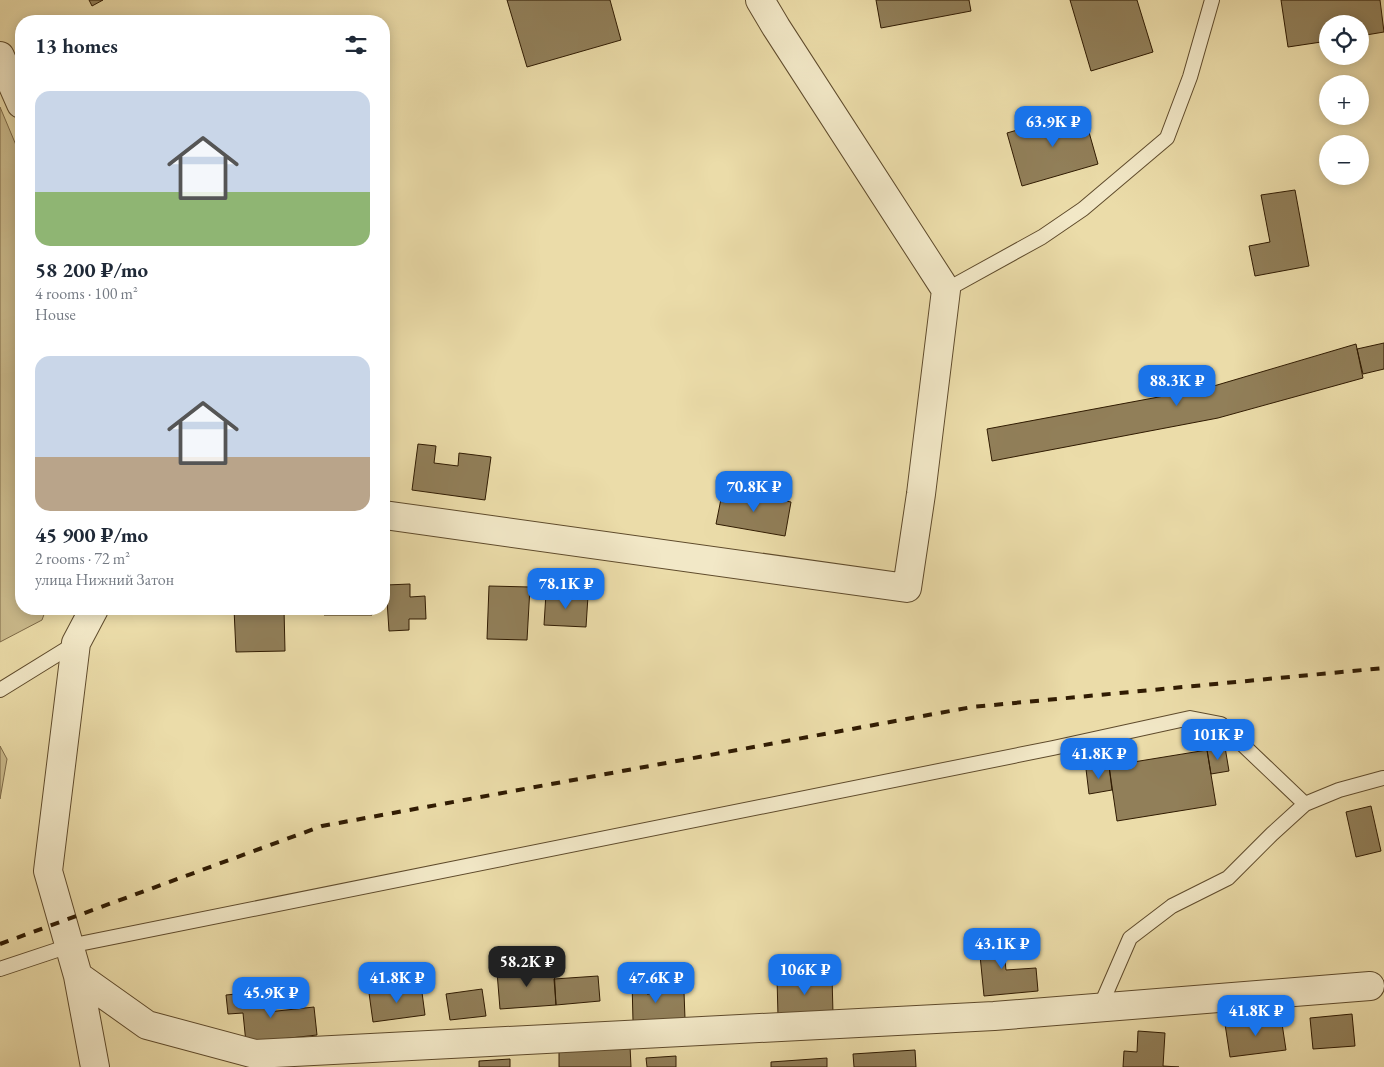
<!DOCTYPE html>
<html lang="en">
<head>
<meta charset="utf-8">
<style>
  :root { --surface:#fff; --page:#f6f6f7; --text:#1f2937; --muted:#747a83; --accent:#1a73e8 }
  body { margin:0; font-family:"EB Garamond",serif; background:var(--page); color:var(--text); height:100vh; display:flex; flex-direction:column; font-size:19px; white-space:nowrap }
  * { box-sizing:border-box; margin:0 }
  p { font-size:16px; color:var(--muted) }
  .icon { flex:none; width:28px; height:28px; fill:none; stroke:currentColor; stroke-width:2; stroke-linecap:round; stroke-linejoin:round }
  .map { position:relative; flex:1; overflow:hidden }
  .side { position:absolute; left:15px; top:15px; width:375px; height:600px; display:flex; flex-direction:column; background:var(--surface); border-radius:20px; box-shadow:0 2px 12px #0003 }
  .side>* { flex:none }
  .fabs { position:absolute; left:1319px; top:15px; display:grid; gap:10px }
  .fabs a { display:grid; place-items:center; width:50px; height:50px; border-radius:50%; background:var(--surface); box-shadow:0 2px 12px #0003; font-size:25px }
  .price { position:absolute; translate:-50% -42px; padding:0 11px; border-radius:10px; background:var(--accent); color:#fff; font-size:16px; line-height:32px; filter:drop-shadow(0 1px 2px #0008) }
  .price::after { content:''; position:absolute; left:50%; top:30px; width:15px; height:11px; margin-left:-8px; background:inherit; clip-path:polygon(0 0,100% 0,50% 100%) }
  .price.active { background:#222; color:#fff }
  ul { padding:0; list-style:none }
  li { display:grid; align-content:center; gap:10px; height:265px; padding:0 20px }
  li span { display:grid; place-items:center; height:155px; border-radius:15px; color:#555 }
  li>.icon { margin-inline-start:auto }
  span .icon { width:90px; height:90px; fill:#fffc; stroke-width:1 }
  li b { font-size:21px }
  h2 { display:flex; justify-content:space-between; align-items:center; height:60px; padding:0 20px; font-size:21px }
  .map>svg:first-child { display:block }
</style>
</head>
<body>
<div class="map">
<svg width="1384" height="1067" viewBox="0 0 1384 1067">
  <rect width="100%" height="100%" fill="#ebdca9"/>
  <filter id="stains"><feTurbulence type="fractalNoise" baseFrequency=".004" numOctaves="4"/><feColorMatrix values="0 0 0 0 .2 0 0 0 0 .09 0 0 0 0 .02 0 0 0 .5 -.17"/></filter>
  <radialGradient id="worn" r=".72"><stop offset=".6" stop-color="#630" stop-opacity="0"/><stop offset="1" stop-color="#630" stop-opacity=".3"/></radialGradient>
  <path fill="#cbbb8d" stroke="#7e6b48" d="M0,107L21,157V609H46L42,620L0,642Z
    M0,746L7,759L0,799Z"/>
  <path fill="#917f59" stroke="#301b02" d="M89,0H103L92,6Z
    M507,0H610L621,40L527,67Z
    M876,0H969L971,11L881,28Z
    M1070,0H1137L1153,52L1091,71Z
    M1281,0H1380L1384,32L1360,36V24H1328V41L1288,47Z
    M1083,111L1098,164L1022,186L1007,133Z
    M1295,190L1309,266L1255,276L1249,246L1270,242L1261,195Z
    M1384,343V369L1363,374L1357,349Z
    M1356,344L1363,378L1218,418L992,461L987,429L1207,388Z
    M418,444L436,446L434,463L458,466L459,453L491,457L485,500L412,490Z
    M723,489L791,502L785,536L716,524Z
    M410,584V597L425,596L426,619H409V630L389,631L386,585Z
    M489,586L530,587L527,640L487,639Z
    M546,593L588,596L586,627L544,625Z
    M234,609H284L285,651L236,652Z
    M324,609H372V615H324Z
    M1225,747L1229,771L1211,774L1207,750Z
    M1207,750L1216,805L1117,821L1109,766Z
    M1109,766L1112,790L1089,794L1086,769Z
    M1371,806L1381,851L1356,857L1346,812Z
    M1002,933L1006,970L1036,968L1038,991L984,996L978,935Z
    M554,968L556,1005L500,1009L497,972Z
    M598,976L600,1001L556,1005L554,979Z
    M832,976L833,1014L778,1016L777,978Z
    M647,980V994L684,992L685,1019L633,1021L632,981Z
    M421,985L425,1015L373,1022L369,993Z
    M482,989L486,1016L450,1020L446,994Z
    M266,991L268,1012L314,1007L317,1035L246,1043L243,1013L228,1014L226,995Z
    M1352,1014L1355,1046L1313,1049L1310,1018Z
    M1281,1017L1286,1050L1230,1057L1225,1024Z
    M1138,1031L1165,1033L1163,1066L1179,1067H1123L1124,1051L1137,1052Z
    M630,1046L631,1067H559V1048Z
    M915,1050L916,1067H854L853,1054Z
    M676,1056V1067H647L646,1058Z
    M827,1058V1067H771V1062Z
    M510,1059V1067H479V1061Z"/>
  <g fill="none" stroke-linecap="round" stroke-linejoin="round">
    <defs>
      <path id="service" d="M946,290L1042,237L1083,209L1167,138L1190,77L1212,0
        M0,690L76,643
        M0,969L69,946L1053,748L1190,718L1221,724L1305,804
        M1100,1007L1130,938L1172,906L1228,878L1272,834L1305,804L1339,790L1383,778"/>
      <path id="minor" d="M0,56L21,104
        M384,515L907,588L921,494L946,290L776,27L760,0
        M94,609L76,643L48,871L78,976L95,1067
        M78,976L147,1025L255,1054L994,1016L1370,986"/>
    </defs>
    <use href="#service" stroke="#5f4b2c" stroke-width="16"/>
    <use href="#minor" stroke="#5f4b2c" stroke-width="30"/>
    <use href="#service" stroke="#f2e8c7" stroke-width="14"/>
    <use href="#minor" stroke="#f2e8c7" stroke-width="28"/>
    <path stroke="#301b02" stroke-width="4" stroke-dasharray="9 9" stroke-linecap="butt" d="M0,944L322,826L972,707L1384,668"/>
  </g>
  <rect width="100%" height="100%" filter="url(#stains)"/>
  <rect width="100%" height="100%" fill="url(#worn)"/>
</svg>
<div class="fabs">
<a><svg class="icon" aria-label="locate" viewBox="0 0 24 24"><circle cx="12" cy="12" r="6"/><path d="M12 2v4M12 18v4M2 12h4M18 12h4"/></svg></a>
<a>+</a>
<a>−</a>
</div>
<b class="price" style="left:1053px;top:148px">63.9K ₽</b>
<b class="price" style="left:1177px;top:407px">88.3K ₽</b>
<b class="price" style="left:754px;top:513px">70.8K ₽</b>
<b class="price" style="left:566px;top:610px">78.1K ₽</b>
<b class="price" style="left:1218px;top:761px">101K ₽</b>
<b class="price" style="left:1099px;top:780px">41.8K ₽</b>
<b class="price" style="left:1002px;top:970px">43.1K ₽</b>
<b class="price active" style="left:527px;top:988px">58.2K ₽</b>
<b class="price" style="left:805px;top:996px">106K ₽</b>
<b class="price" style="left:397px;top:1004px">41.8K ₽</b>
<b class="price" style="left:656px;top:1004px">47.6K ₽</b>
<b class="price" style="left:271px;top:1019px">45.9K ₽</b>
<b class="price" style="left:1256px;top:1037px">41.8K ₽</b>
<section class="side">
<h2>13 homes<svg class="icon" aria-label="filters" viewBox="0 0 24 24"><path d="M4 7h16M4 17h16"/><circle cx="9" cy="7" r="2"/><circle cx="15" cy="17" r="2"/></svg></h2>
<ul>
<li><span style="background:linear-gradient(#c9d6e8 65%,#8fb573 0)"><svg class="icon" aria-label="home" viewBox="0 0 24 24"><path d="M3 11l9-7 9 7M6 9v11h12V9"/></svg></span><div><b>58 200 ₽/mo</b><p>4 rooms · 100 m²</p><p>House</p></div></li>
<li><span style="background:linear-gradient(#c9d6e8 65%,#b9a48a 0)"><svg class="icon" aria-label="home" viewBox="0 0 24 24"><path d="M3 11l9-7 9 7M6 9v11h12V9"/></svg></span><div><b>45 900 ₽/mo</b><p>2 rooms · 72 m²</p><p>улица Нижний Затон</p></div></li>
</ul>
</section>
</div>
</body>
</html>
